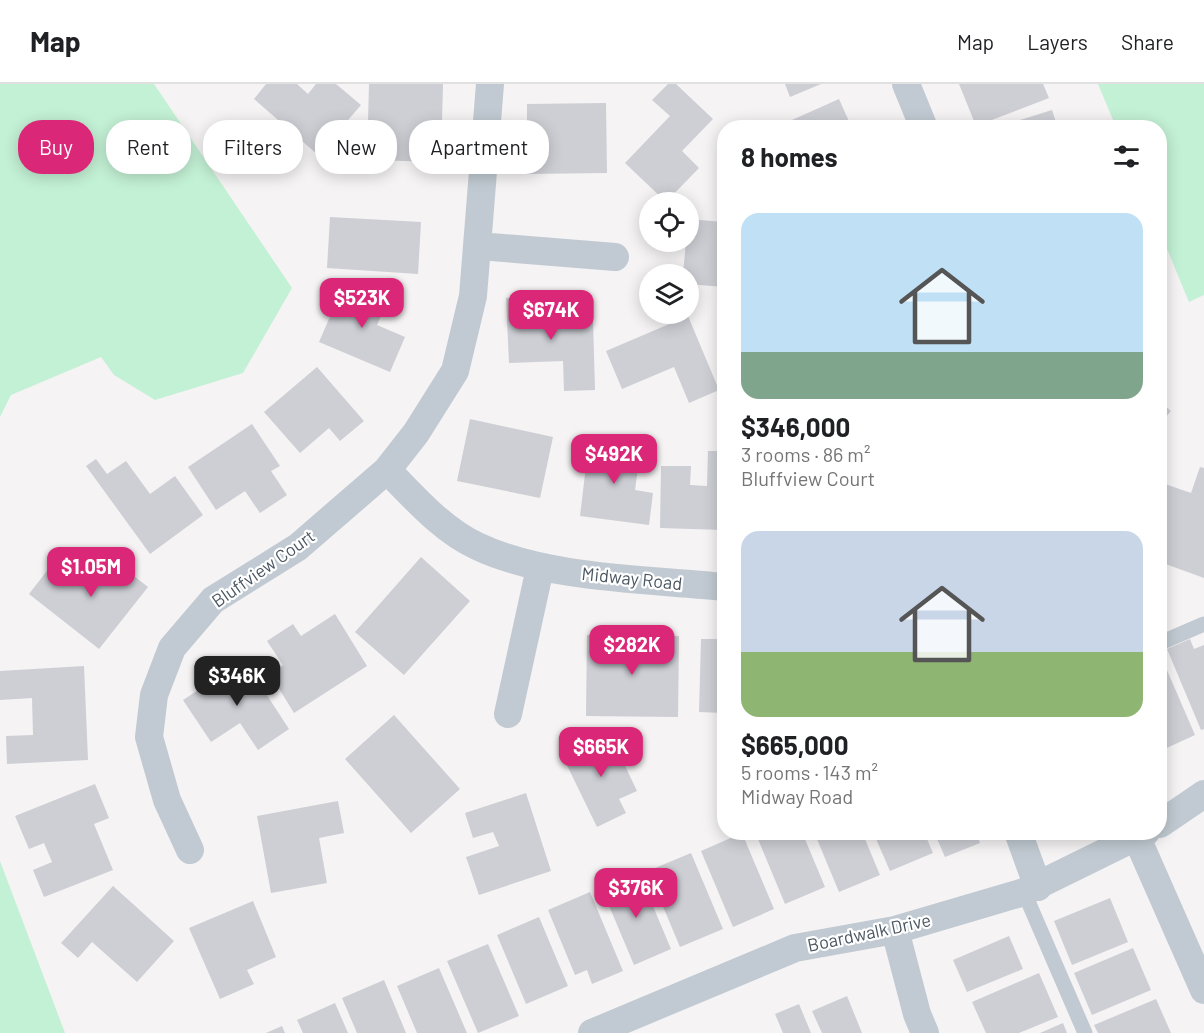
<!DOCTYPE html>
<html lang="en">
<head>
<meta charset="utf-8">
<style>
  :root { --surface:#fff; --page:#f2f2f2; --text:#202124; --muted:#757577; --line:#e0e0e0; --accent:#db2777 }
  body { margin:0; font-family:Barlow,sans-serif; background:var(--page); color:var(--text); height:100vh; display:flex; flex-direction:column; font-size:22px; white-space:nowrap }
  * { box-sizing:border-box; margin:0 }
  p { font-size:20px; color:var(--muted) }
  .icon { flex:none; width:33px; height:33px; fill:none; stroke:currentColor; stroke-width:2; stroke-linecap:round; stroke-linejoin:round }
  .map { position:relative; flex:1; overflow:hidden }
  .drawer { position:absolute; left:717px; top:36px; width:450px; height:720px; display:flex; flex-direction:column; background:var(--surface); border-radius:24px; box-shadow:0 3px 15px #0003 }
  .drawer>* { flex:none }
  .banner { position:absolute; left:18px; top:36px; width:570px; height:54px; display:flex; gap:12px }
  .controls { position:absolute; left:639px; top:108px; display:grid; gap:12px }
  .controls a { display:grid; place-items:center; width:60px; height:60px; border-radius:50%; background:var(--surface); box-shadow:0 3px 15px #0003; font-size:30px }
  .price { position:absolute; translate:-50% -51px; padding:0 14px; border-radius:12px; background:var(--accent); color:#fff; font-size:20px; line-height:39px; filter:drop-shadow(0 2px 3px #0008) }
  .price::after { content:''; position:absolute; left:50%; top:36px; width:18px; height:14px; margin-left:-9px; background:inherit; clip-path:polygon(0 0,100% 0,50% 100%) }
  .price.on { background:#222; color:#fff }
  ul { padding:0; list-style:none }
  li { display:grid; align-content:center; gap:12px; height:318px; padding:0 24px }
  li span { display:grid; place-items:center; height:186px; border-radius:18px; color:#555 }
  li>.icon { margin-inline-start:auto }
  span .icon { width:108px; height:108px; fill:#fffc; stroke-width:1 }
  li b { font-size:26px }
  h2 { display:flex; justify-content:space-between; align-items:center; height:72px; padding:0 24px; font-size:26px }
  .pill { padding:0 21px; border-radius:24px; background:var(--surface); box-shadow:0 3px 15px #0003; font-size:21px; line-height:54px }
  .pill.on { background:var(--accent); color:#fff }
  header { display:flex; align-items:center; gap:36px; box-sizing:border-box; height:84px; padding:0 30px; background:var(--surface); border-bottom:2px solid var(--line) }
  header strong { font-size:28px }
  nav { display:flex; gap:33px; margin-inline-start:auto; font-size:21px }
  .map>svg:first-child { display:block }
</style>
</head>
<body>
<header>
<strong>Map</strong>
<nav><a>Map</a><a>Layers</a><a>Share</a></nav>
</header>
<div class="map">
<svg width="1204" height="949" viewBox="0 0 1204 949">
  <rect width="100%" height="100%" fill="#f5f3f3"/>
  <path fill="#c3f1d5" d="M0,0H154L292,204L243,289L155,316L114,291L101,273L11,311L0,333Z
    M1098,0H1204V211L1189,218L1160,148V44L1116,43Z
    M0,777L65,949H0Z"/>
  <path fill="#cdcfd5" d="M266,0H297L308,10L316,0H336L361,21L318,71L254,15Z
    M369,0H443L441,78L367,76Z
    M668,0H676L713,35L682,67L699,84L666,118L625,79L670,32L652,16Z
    M785,0H821L790,13Z
    M959,0H1043L1049,14L976,42Z
    M839,15L852,44H774Z
    M606,19L607,89L527,90V20Z
    M1052,26L1058,44H998V43Z
    M330,133L421,138L418,190L327,184Z
    M688,135L724,138V203L688,200V190H683L686,158H688Z
    M345,198L388,216L377,241L405,253L390,288L319,258Z
    M550,212L551,238L593,237L595,306L564,307L563,277L509,279L506,214Z
    M688,232L719,306L689,319L674,283L622,305L606,267Z
    M317,283L364,337L340,357L329,344L300,369L264,328Z
    M1160,317L1171,327L1160,340Z
    M470,335L553,353L540,414L457,397Z
    M252,340L280,382L271,387L287,411L260,429L245,407L216,426L188,383Z
    M589,357L641,363L635,406L653,409L649,441L580,432Z
    M708,367H724V446L660,444L661,382H691L690,401L707,402Z
    M96,375L107,390L126,377L150,410L175,392L203,431L150,470L86,382Z
    M1200,383L1204,384V494L1160,478V415L1165,400L1191,409Z
    M101,466L148,503L99,565L29,510L50,483L73,501Z
    M421,473L470,517L404,591L355,548Z
    M335,530L367,582L294,629L270,590L283,581L267,557L293,540L301,552Z
    M587,551L679,552L678,633L586,632Z
    M701,555H724V629L699,628Z
    M1190,555L1194,565L1204,561V645L1201,646L1167,565Z
    M1160,570L1195,651L1160,667Z
    M244,576L289,645L258,666L240,639L211,658L183,616Z
    M84,582L88,676L7,680L6,652L33,651L32,614L0,616V587Z
    M394,631L460,705L411,749L345,675Z
    M609,648L637,707L619,715L626,729L597,743L562,671Z
    M95,700L109,734L94,740L113,786L44,813L33,786L52,778L44,759L29,765L15,732Z
    M526,709L551,787L479,811L466,773L499,762L493,748L473,754L465,729Z
    M338,717L344,749L319,754L327,799L271,809L257,732Z
    M755,748H802L825,803L785,820Z
    M814,748H862L880,791L839,808Z
    M873,748H924L933,769L890,787Z
    M934,748H976L980,759L945,773Z
    M742,749L774,825L733,843L701,767Z
    M691,769L723,845L680,863L648,787Z
    M639,789L671,865L634,881L602,805Z
    M113,802L174,857L137,898L92,858L78,874L61,859Z
    M590,808L623,887L592,900L587,886L575,891L548,826Z
    M1110,814L1128,858L1072,881L1054,837Z
    M253,817L276,873L247,886L254,900L220,915L189,844Z
    M539,833L568,902L526,920L497,851Z
    M1009,852L1023,885L967,908L953,876Z
    M488,860L519,932L478,949L447,877Z
    M1133,864L1151,906L1092,931L1074,889Z
    M439,884L467,949H417L397,902Z
    M1039,889L1058,933L1019,949H986L972,918Z
    M384,896L406,949H357L342,914Z
    M847,912L862,949H822L812,927Z
    M1156,915L1171,949H1098L1094,941Z
    M335,919L348,949H303L297,936Z
    M799,920L811,949H783L775,930Z
    M1063,939L1067,949H1040Z
    M282,942L285,949H266Z"/>
  <g fill="none" stroke-linecap="round" stroke-linejoin="round">
    <path stroke="#c1cad2" stroke-width="15" d="M1160,559L1204,540
      M1024,808L1085,949"/>
    <path stroke="#c1cad2" stroke-width="28" d="M906,0L924,44
      M478,162L615,173
      M387,386C414,413 442,446 477,462C546,495 648,495 724,503
      M508,630L540,484
      M1160,740L1204,710
      M1018,748L1038,803
      M1137,754L1204,906
      M190,766L167,716L149,653L154,611L172,564L213,516L298,463L387,386L416,349L455,287L473,212L490,0
      M895,846L917,930L925,949
      M592,949L795,864L895,846L1024,808L1146,748"/>
  </g>
  <g text-anchor="middle" dominant-baseline="central" stroke-width="4.5" stroke-linejoin="round" paint-order="stroke">
    <g font-size="18" fill="#4a5661" stroke="#fff">
      <text transform="translate(263 484) rotate(-35)">Bluffview Court</text>
      <text transform="translate(632 494) rotate(6)">Midway Road</text>
      <text transform="translate(869 848) rotate(-12)">Boardwalk Drive</text>
    </g>
  </g>
</svg>
<div class="controls">
<a><svg class="icon" aria-label="locate" viewBox="0 0 24 24"><circle cx="12" cy="12" r="6"/><path d="M12 2v4M12 18v4M2 12h4M18 12h4"/></svg></a>
<a><svg class="icon" aria-label="layers" viewBox="0 0 24 24"><path d="M12 4l9 5-9 5-9-5zM3 14l9 5 9-5"/></svg></a>
</div>
<b class="price" style="left:362px;top:245px">$523K</b>
<b class="price" style="left:551px;top:257px">$674K</b>
<b class="price" style="left:614px;top:401px">$492K</b>
<b class="price" style="left:91px;top:514px">$1.05M</b>
<b class="price" style="left:632px;top:592px">$282K</b>
<b class="price on" style="left:237px;top:623px">$346K</b>
<b class="price" style="left:601px;top:694px">$665K</b>
<b class="price" style="left:636px;top:835px">$376K</b>
<div class="banner">
<a class="pill on">Buy</a>
<a class="pill">Rent</a>
<a class="pill">Filters</a>
<a class="pill">New</a>
<a class="pill">Apartment</a>
</div>
<section class="drawer">
<h2>8 homes<svg class="icon" aria-label="filters" viewBox="0 0 24 24"><path d="M4 7h16M4 17h16"/><circle cx="9" cy="7" r="2"/><circle cx="15" cy="17" r="2"/></svg></h2>
<ul>
<li><span style="background:linear-gradient(#bfe0f5 75%,#7fa58c 0)"><svg class="icon" aria-label="home" viewBox="0 0 24 24"><path d="M3 11l9-7 9 7M6 9v11h12V9"/></svg></span><div><b>$346,000</b><p>3 rooms · 86 m²</p><p>Bluffview Court</p></div></li>
<li><span style="background:linear-gradient(#c9d6e8 65%,#8fb573 0)"><svg class="icon" aria-label="home" viewBox="0 0 24 24"><path d="M3 11l9-7 9 7M6 9v11h12V9"/></svg></span><div><b>$665,000</b><p>5 rooms · 143 m²</p><p>Midway Road</p></div></li>
</ul>
</section>
</div>
</body>
</html>
